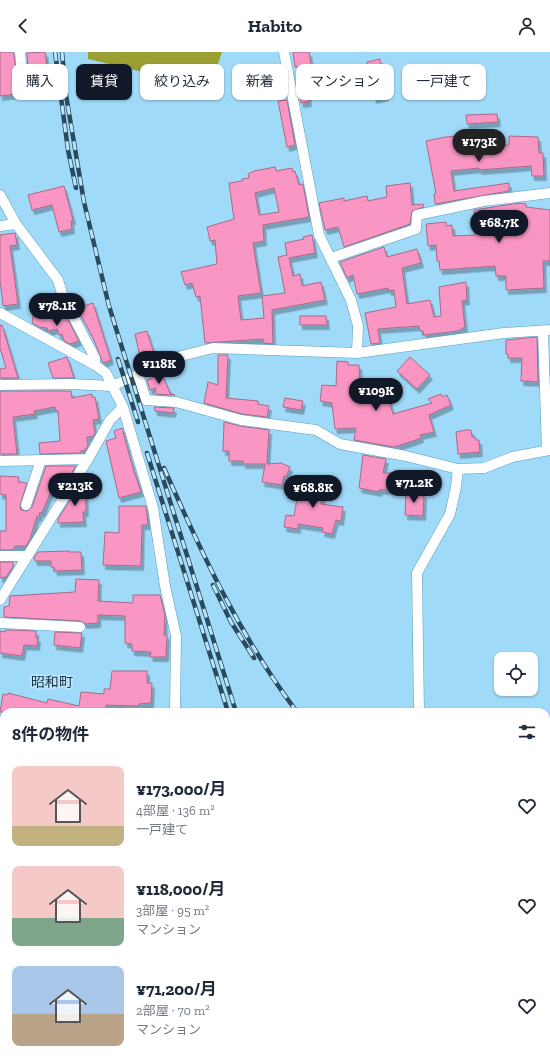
<!DOCTYPE html>
<html lang="ja">
<head>
<meta charset="utf-8">
<style>
  :root { --surface:#fff; --page:#f2f2f3; --text:#1f2937; --muted:#747a83; --accent:#111827 }
  body { margin:0; font-family:"Zilla Slab","Noto Sans JP",serif; background:var(--page); color:var(--text); height:100vh; display:flex; flex-direction:column; font-size:15px; white-space:nowrap }
  * { box-sizing:border-box; margin:0 }
  p { font-size:13px; color:var(--muted) }
  .icon { flex:none; width:22px; height:22px; fill:none; stroke:currentColor; stroke-width:2; stroke-linecap:round; stroke-linejoin:round }
  .map { position:relative; flex:1; overflow:hidden }
  .details { position:absolute; left:0px; top:656px; width:550px; height:356px; display:flex; flex-direction:column; background:var(--surface); border-radius:12px 12px 0 0; box-shadow:0 1px 3px #0004 }
  .details>* { flex:none }
  .top-card { position:absolute; left:12px; top:12px; width:526px; height:36px; display:flex; gap:8px }
  .controls { position:absolute; left:494px; top:600px; display:grid; gap:8px }
  .controls a { display:grid; place-items:center; width:44px; height:44px; border-radius:8px; background:var(--surface); box-shadow:0 1px 3px #0004; font-size:20px }
  .price { position:absolute; translate:-50% -34px; padding:0 9px; border-radius:14px; background:var(--accent); color:#fff; font-size:13px; line-height:26px; filter:drop-shadow(0 1px 2px #0008) }
  .price::after { content:''; position:absolute; left:50%; top:24px; width:12px; height:9px; margin-left:-6px; background:inherit; clip-path:polygon(0 0,100% 0,50% 100%) }
  .price.active { background:#222; color:#fff }
  ul { padding:0; list-style:none }
  li { display:flex; align-items:center; gap:12px; height:100px; padding:0 12px }
  li span { display:grid; place-items:center; flex:none; width:112px; height:80px; border-radius:8px; color:#555 }
  li>.icon { margin-inline-start:auto }
  span .icon { width:48px; height:48px; fill:#fffc; stroke-width:1 }
  li b { font-size:17px }
  h2 { display:flex; justify-content:space-between; align-items:center; height:48px; padding:0 12px; font-size:17px }
  .tag { padding:0 14px; border-radius:8px; background:var(--surface); box-shadow:0 1px 3px #0004; font-size:14px; line-height:36px }
  .tag.active { background:var(--accent); color:#fff }
  header { display:flex; justify-content:space-between; align-items:center; height:52px; padding:0 12px; background:var(--surface); font-size:18px; font-weight:800 }
  .map>svg:first-child { display:block }
</style>
</head>
<body>
<header><svg class="icon" aria-label="back" viewBox="0 0 24 24"><path d="M15 5l-7 7 7 7"/></svg>Habito<svg class="icon" aria-label="person" viewBox="0 0 24 24"><circle cx="12" cy="8" r="4"/><path d="M4 21q1-7 8-7t8 7"/></svg></header>
<div class="map">
<svg width="550" height="1012" viewBox="0 0 550 1012">
  <defs>
    <filter id="shadow"><feDropShadow dx="2.5" dy="4.5" stdDeviation="0" flood-color="#0004"/></filter>
  </defs>
  <rect width="100%" height="100%" fill="#a0daf9"/>
  <path fill="#9a9f33" d="M88,0H222L210,36L88,7Z"/>
  <g fill="none" stroke-linecap="round" stroke-linejoin="round">
    <path stroke="#9a9f33" stroke-width="3.5" d="M423,1008V1012"/>
  </g>
  <path fill="#f996c3" stroke="#aa6986" fill-rule="evenodd" filter="url(#shadow)" d="M0,0H12L14,2L18,41L16,42L0,44Z
    M45,0L50,37L29,40L27,1Z
    M293,0H309L312,18L329,16L331,30L304,34L301,14L295,15Z
    M380,7L386,44L374,47L367,10Z
    M308,41L309,50L301,51L300,42Z
    M287,48L295,93L287,95L278,49Z
    M497,62L498,70L467,72L466,63Z
    M470,83L471,96L509,93V84L538,85L539,101H543L544,124H532L531,114L479,118V116L451,119L454,139L509,131V139L435,152L434,142L436,141L426,89L446,85Z
    M275,115L276,119L292,116L293,120L295,119L299,133L303,132L309,165L263,173L264,189L253,191L261,241L238,244L241,268L264,266L262,244L285,241L278,205L287,203L285,191L304,187L303,185L312,183L315,201L289,206L293,224L300,222L302,234L321,230L325,248L272,258L273,292L263,291V287L205,291L200,244L196,245L192,231L185,233L181,220L217,212L215,188L210,189L207,175L234,167L229,131L242,129V127L249,126L248,122L254,119ZM274,136L279,160L259,163L255,141Z
    M410,131L412,153L423,152L424,155L412,159L410,172L344,195L338,175L325,178L319,151L344,146V149L367,144L368,149L387,145L386,134Z
    M64,134L73,168L71,169L72,177L59,180L52,153L32,158L28,143Z
    M520,151L526,152V155L550,158V209H543L544,236L506,238V224H496L495,214L440,218L439,209H437L436,193L428,194L426,172L446,170V174L452,173L453,184L475,183L474,158Z
    M15,181L17,193L10,194L18,252L3,254L0,228V183Z
    M384,195L387,205L417,197L421,211L402,216L407,252L430,248L434,265L441,264L439,235L466,230L467,248L462,249L465,275L458,279L424,283L423,279H420L419,274L378,277L380,291L371,292L365,261L396,255L394,238L389,239L388,236L357,242L353,223L347,226L340,210Z
    M93,251L111,308L103,311L93,286L77,256Z
    M54,263L55,268L66,264L79,289L70,292L64,289L62,282L59,283L57,277L48,279L47,276L39,275L32,271L33,264L47,265Z
    M300,264H326L327,273H300Z
    M0,273H2L18,326H0V317L6,316L0,296Z
    M147,279L155,305L141,309L135,282Z
    M537,285L538,330L521,329L522,306H508V302H506V288Z
    M218,303H228L226,346L258,349V352L269,354L267,365L242,362L204,351L208,330L218,333Z
    M67,305L74,326H53L48,311Z
    M410,305L430,323L417,337L397,319Z
    M337,309L348,310V313H359L360,331L364,330L366,350L388,344L393,362L432,351L428,347L441,342L443,345L447,343L451,353L429,363L434,380L420,383L421,386L413,389L394,395L354,388L356,376L335,377L332,351L320,349L322,333L336,334Z
    M161,320L170,341L175,343L155,342L156,336L150,338L147,328L157,324V322Z
    M0,339H71L72,346L92,342V345H95L99,367L93,368L95,382L93,384L87,385L88,394L85,398L81,399L80,401L40,402L39,391L60,389L58,359H56L55,355L34,359L35,362L13,365L17,402H0Z
    M285,346L303,349L301,358L283,355Z
    M154,355L174,356L173,361L155,359Z
    M224,370L240,374L269,378L267,412L281,411L290,415L286,425L284,424L282,433L262,430L265,412H243V409H229V399H223Z
    M122,376L132,413L141,440L119,446L106,389L116,386L114,379Z
    M466,378H471L472,385H475L476,388H479L480,400L458,402L456,380Z
    M363,403L386,407L383,421H406L407,437L379,438V440L359,436Z
    M46,414H76L57,444L56,427L42,461L40,460L39,465L37,464L30,487L26,494H15L13,498H0V479H6V443L0,442V424L19,425L18,430L27,431L20,454L21,458L27,459L32,455Z
    M84,426H85L86,460H83L84,470L58,471V467Z
    M300,429L323,432L322,439H324L321,452L343,455L341,469L336,468L332,482L322,480L323,476L298,472V477L284,475L286,463L294,464Z
    M406,441L424,442L423,464L405,463Z
    M119,454H146L148,473H142L141,514L103,513L105,480L119,481Z
    M69,499V500H81L82,518L55,519L54,515H51V509H35L34,505L38,500Z
    M0,510H13V515L6,525L0,526Z
    M76,527L99,528L98,549L133,551V543H160L165,563L164,583H167L166,605H150L151,600L132,599V592L125,591V564L98,563V571L86,572L80,569L4,565V555L9,554L10,544L75,540Z
    M5,578L36,579V586H38L37,594L24,593L22,604L0,601V579L5,580Z
    M55,580L82,581L80,596L54,593Z
    M112,619H147V631H152L151,651L139,652L138,654L106,653V660H0L3,642L8,643V641L47,651L48,647L79,654L81,640L104,642V637H110Z"/>
  <g fill="none" stroke-linecap="round" stroke-linejoin="round">
    <defs>
      <path id="street" d="M20,0L23,37
        M284,0L319,183L351,248L358,274L357,301
        M0,143L16,172L58,228L63,245L95,306V313
        M0,174L16,172
        M331,206L416,177L417,163L484,149L550,141
        M0,261L95,313L106,321L123,355L153,456L165,534L176,584L175,660
        M543,279L547,398
        M138,322L146,348L176,350L241,368L316,378L340,392L406,404L458,417L484,416L512,405L550,398
        M0,333L71,332L112,334L181,304L213,296L357,301L504,281L550,278
        M0,409L88,407
        M26,453L41,408
        M0,504H27
        M0,548L88,407L110,368L123,355
        M0,571L80,575
        M419,660L417,521L450,462L456,435L458,417
        M0,761H4
        M546,886L550,888"/>
      <path id="secondary" d="M0,670L4,671"/>
    </defs>
    <use href="#street" stroke="#549ec3" stroke-width="11"/>
    <use href="#secondary" stroke="#549ec3" stroke-width="15"/>
    <use href="#street" stroke="#fff" stroke-width="10"/>
    <use href="#secondary" stroke="#c4e4f3" stroke-width="14"/>
    <defs>
      <path id="rail" d="M55,0L68,98L76,136
        M62,0L66,43L84,150L109,254L236,660
        M118,307L138,370
        M147,401L228,660
        M164,416C201,500 241,586 297,660
        M213,533L231,570L254,606
        M546,863L550,865
        M546,871L550,873
        M345,1008L346,1012"/>
    </defs>
    <use href="#rail" stroke="#294b5d" stroke-width="4.5"/>
    <use href="#rail" stroke="#bae5fd" stroke-width="3" stroke-dasharray="9" stroke-linecap="butt"/>
  </g>
  <g text-anchor="middle" dominant-baseline="central" stroke-width="3.5" stroke-linejoin="round" paint-order="stroke">
    <g font-size="14" fill="#183747" stroke="#bae5fd">
      <text x="52" y="630">昭和町</text>
    </g>
  </g>
</svg>
<div class="controls">
<a><svg class="icon" aria-label="locate" viewBox="0 0 24 24"><circle cx="12" cy="12" r="6"/><path d="M12 2v4M12 18v4M2 12h4M18 12h4"/></svg></a>
</div>
<b class="price active" style="left:479px;top:111px">¥173K</b>
<b class="price" style="left:499px;top:192px">¥68.7K</b>
<b class="price" style="left:57px;top:275px">¥78.1K</b>
<b class="price" style="left:159px;top:333px">¥118K</b>
<b class="price" style="left:376px;top:360px">¥109K</b>
<b class="price" style="left:414px;top:452px">¥71.2K</b>
<b class="price" style="left:75px;top:455px">¥213K</b>
<b class="price" style="left:313px;top:457px">¥68.8K</b>
<div class="top-card">
<a class="tag">購入</a>
<a class="tag active">賃貸</a>
<a class="tag">絞り込み</a>
<a class="tag">新着</a>
<a class="tag">マンション</a>
<a class="tag">一戸建て</a>
</div>
<section class="details">
<h2>8件の物件<svg class="icon" aria-label="filters" viewBox="0 0 24 24"><path d="M4 7h16M4 17h16"/><circle cx="9" cy="7" r="2"/><circle cx="15" cy="17" r="2"/></svg></h2>
<ul>
<li><span style="background:linear-gradient(#f6c9c9 75%,#c2b280 0)"><svg class="icon" aria-label="home" viewBox="0 0 24 24"><path d="M3 11l9-7 9 7M6 9v11h12V9"/></svg></span><div><b>¥173,000/月</b><p>4部屋 · 136 m²</p><p>一戸建て</p></div><svg class="icon" aria-label="heart" viewBox="0 0 24 24"><path d="M12 20l-8-8c-3-5 5-10 8-4 3-6 11-1 8 4z"/></svg></li>
<li><span style="background:linear-gradient(#f6c9c9 65%,#7fa58c 0)"><svg class="icon" aria-label="home" viewBox="0 0 24 24"><path d="M3 11l9-7 9 7M6 9v11h12V9"/></svg></span><div><b>¥118,000/月</b><p>3部屋 · 95 m²</p><p>マンション</p></div><svg class="icon" aria-label="heart" viewBox="0 0 24 24"><path d="M12 20l-8-8c-3-5 5-10 8-4 3-6 11-1 8 4z"/></svg></li>
<li><span style="background:linear-gradient(#a9c7e8 60%,#b9a48a 0)"><svg class="icon" aria-label="home" viewBox="0 0 24 24"><path d="M3 11l9-7 9 7M6 9v11h12V9"/></svg></span><div><b>¥71,200/月</b><p>2部屋 · 70 m²</p><p>マンション</p></div><svg class="icon" aria-label="heart" viewBox="0 0 24 24"><path d="M12 20l-8-8c-3-5 5-10 8-4 3-6 11-1 8 4z"/></svg></li>
</ul>
</section>
</div>
</body>
</html>
